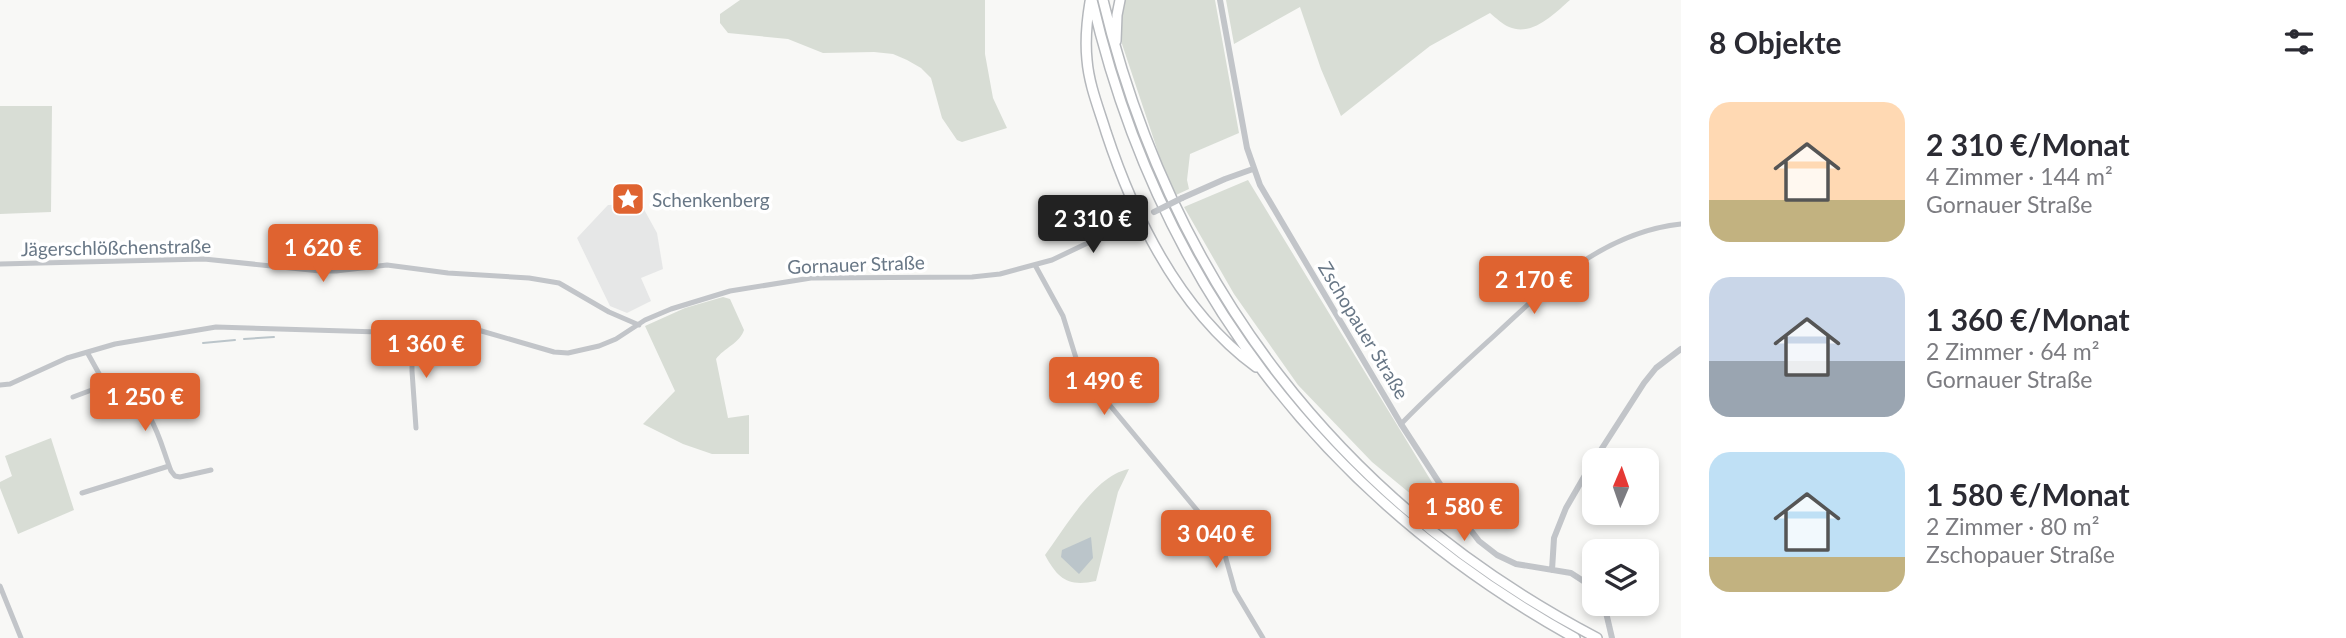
<!DOCTYPE html>
<html lang="de">
<head>
<meta charset="utf-8">
<style>
  :root { --surface:#fff; --page:#f7f7f7; --text:#2b2b33; --muted:#7c7c81; --accent:#df6330 }
  body { margin:0; font-family:Lato,sans-serif; background:var(--page); color:var(--text); height:100vh; display:flex; flex-direction:column; font-size:26px; white-space:nowrap }
  * { box-sizing:border-box; margin:0 }
  p { font-size:23px; color:var(--muted) }
  .icon { flex:none; width:38px; height:38px; fill:none; stroke:currentColor; stroke-width:2; stroke-linecap:round; stroke-linejoin:round }
  .map { position:relative; flex:1; overflow:hidden }
  .sheet { display:flex; flex-direction:column; background:var(--surface); width:665px }
  .sheet>* { flex:none }
  .needle { width:46px; rotate:2deg }
  .controls { position:absolute; left:1582px; top:448px; display:grid; gap:14px }
  .controls a { display:grid; place-items:center; width:77px; height:77px; border-radius:14px; background:var(--surface); box-shadow:0 4px 10px #0003; font-size:35px }
  .price { position:absolute; translate:-50% -60px; padding:0 16px; border-radius:7px; background:var(--accent); color:#fff; font-size:23px; line-height:46px; filter:drop-shadow(0 2px 4px #0008) }
  .price::after { content:''; position:absolute; left:50%; top:42px; width:21px; height:16px; margin-left:-10px; background:inherit; clip-path:polygon(0 0,100% 0,50% 100%) }
  .price.selected { background:#222; color:#fff }
  ul { padding:0; list-style:none }
  li { display:flex; align-items:center; gap:21px; height:175px; padding:0 28px }
  li span { display:grid; place-items:center; flex:none; width:196px; height:140px; border-radius:21px; color:#555 }
  li>.icon { margin-inline-start:auto }
  span .icon { width:84px; height:84px; fill:#fffc; stroke-width:1 }
  li b { font-size:30px }
  h2 { display:flex; justify-content:space-between; align-items:center; height:84px; padding:0 28px; font-size:30px }
  main { display:flex; flex:1; min-height:0 }
  .map>svg:first-child { display:block }
</style>
</head>
<body>
<main>
<div class="map">
<svg width="1681" height="638" viewBox="0 0 1681 638">
  <rect width="100%" height="100%" fill="#f8f8f6"/>
  <path fill="#e6e7e7" d="M641,204L657,233L663,269L641,278L651,301L627,313L610,306L577,238L608,205Z"/>
  <path fill="#d8ddd5" d="M740,0H985V54L993,98L1007,128L962,142L957,140L942,118L931,78L921,68L907,60L893,54L874,52L823,53L788,39L728,33L720,23V14Z
    M1125,0H1215L1239,133L1190,154L1187,180L1189,189L1176,195L1162,164L1122,44L1120,24Z
    M1226,0H1570C1554,14 1532,37 1509,27C1502,24 1496,18 1490,13L1430,46L1341,116L1321,69L1300,7L1234,44Z
    M0,106H52L51,212L0,214Z
    M1248,180L1447,507L1435,514L1372,462L1298,385L1234,294L1184,207Z
    M723,297L730,299L744,330C740,343 724,348 716,359L728,418L749,415V454H712L683,444L643,424L675,391L645,326L685,308Z
    M51,438L74,510L18,534L0,488V482L12,476L5,456Z
    M1129,469L1118,492L1096,581C1068,587 1058,579 1045,555C1065,528 1095,475 1129,469Z"/>
  <path fill="#bbc5ca" d="M1091,537L1093,558L1079,574L1061,557L1062,550Z"/>
  <g fill="none" stroke-linecap="round" stroke-linejoin="round">
    <path stroke="#bbc5ca" stroke-width="2" d="M244,339L274,337
      M203,343L235,340"/>
    <defs>
      <path id="trunk" d="M1092,0C1157,281 1323,498 1575,638
        M1103,0C1171,283 1339,503 1597,638
        M1090,2C1087,20 1085,41 1087,60C1089,85 1099,109 1106,132C1135,220 1180,311 1256,367
        M1116,41L1117,15L1120,0"/>
    </defs>
    <use href="#trunk" stroke="#b5b8bc" stroke-width="12"/>
    <path stroke="#c2c5c9" stroke-width="5" d="M0,264L204,259L320,271H336L387,265L448,273L529,278L559,283L609,312L639,325
      M1035,265L1063,316L1076,358L1098,391L1216,533L1221,541L1235,591L1263,638
      M412,333V371L416,428
      M87,352L107,388C112,390 117,391 123,393C155,409 159,440 171,471L175,476L180,477L211,470
      M0,385L10,384L67,358L115,344L216,327L412,333L478,330L554,352L568,353L599,346L616,339L645,320L671,309L730,291L811,278L972,277L1000,274L1052,260L1140,218
      M73,397L105,385
      M1401,424C1431,393 1463,364 1495,335C1548,285 1605,232 1681,224
      M82,493L169,466
      M0,586L21,638"/>
    <path stroke="#c2c5c9" stroke-width="6" d="M1220,0L1247,148L1260,185L1401,424L1466,524L1479,541L1497,555L1516,564L1571,573L1594,588
      M1182,198L1225,179L1253,169
      M1552,570L1554,538L1566,508L1588,470L1644,383L1656,368L1681,349
      M1604,604L1612,638"/>
    <use href="#trunk" stroke="#fff" stroke-width="9"/>
    <path stroke="#c2c5c9" stroke-width="6" d="M1154,212L1182,198"/>
  </g>
  <defs>
    <symbol id="sight-square" viewBox="-11 -11 22 22"><rect x="-9" y="-9" width="18" height="18" rx="4" fill="#df6330" stroke="#fff"/><path d="M0-6L1.8-2.2L6-1.7L2.9 1.2L3.7 5.4L0 3.3L-3.7 5.4L-2.9 1.2L-6-1.7L-1.8-2.2Z" fill="#fff"/></symbol>
  </defs>
  <g fill-rule="evenodd">
    <use href="#sight-square" x="609" y="180" width="38" height="38"/>
  </g>
  <g text-anchor="middle" dominant-baseline="central" stroke-width="7" stroke-linejoin="round" paint-order="stroke">
    <g font-size="19" fill="#687786" stroke="#fff" text-anchor="start">
      <text x="652" y="199">Schenkenberg</text>
    </g>
    <g font-size="19" fill="#687786" stroke="#fff">
      <text transform="translate(116 247) rotate(-1)">Jägerschlößchenstraße</text>
      <text transform="translate(856 264) rotate(-2)">Gornauer Straße</text>
      <text transform="translate(1364 330) rotate(59)">Zschopauer Straße</text>
    </g>
  </g>
</svg>
<div class="controls">
<a><svg class="needle" viewBox="-14 -14 28 28"><path d="M0-13l5 13h-10z" fill="#e53935"/><path d="M0 13l5-13h-10z" fill="#7c7c81"/></svg></a>
<a><svg class="icon" aria-label="layers" viewBox="0 0 24 24"><path d="M12 4l9 5-9 5-9-5zM3 14l9 5 9-5"/></svg></a>
</div>
<b class="price selected" style="left:1093px;top:255px">2 310 €</b>
<b class="price" style="left:323px;top:284px">1 620 €</b>
<b class="price" style="left:1534px;top:316px">2 170 €</b>
<b class="price" style="left:426px;top:380px">1 360 €</b>
<b class="price" style="left:1104px;top:417px">1 490 €</b>
<b class="price" style="left:145px;top:433px">1 250 €</b>
<b class="price" style="left:1464px;top:543px">1 580 €</b>
<b class="price" style="left:1216px;top:570px">3 040 €</b>
</div>
<section class="sheet">
<h2>8 Objekte<svg class="icon" aria-label="filters" viewBox="0 0 24 24"><path d="M4 7h16M4 17h16"/><circle cx="9" cy="7" r="2"/><circle cx="15" cy="17" r="2"/></svg></h2>
<ul>
<li><span style="background:linear-gradient(#ffd9b3 70%,#c2b280 0)"><svg class="icon" aria-label="home" viewBox="0 0 24 24"><path d="M3 11l9-7 9 7M6 9v11h12V9"/></svg></span><div><b>2 310 €/Monat</b><p>4 Zimmer · 144 m²</p><p>Gornauer Straße</p></div></li>
<li><span style="background:linear-gradient(#c9d6e8 60%,#9aa5b1 0)"><svg class="icon" aria-label="home" viewBox="0 0 24 24"><path d="M3 11l9-7 9 7M6 9v11h12V9"/></svg></span><div><b>1 360 €/Monat</b><p>2 Zimmer · 64 m²</p><p>Gornauer Straße</p></div></li>
<li><span style="background:linear-gradient(#bfe0f5 75%,#c2b280 0)"><svg class="icon" aria-label="home" viewBox="0 0 24 24"><path d="M3 11l9-7 9 7M6 9v11h12V9"/></svg></span><div><b>1 580 €/Monat</b><p>2 Zimmer · 80 m²</p><p>Zschopauer Straße</p></div></li>
</ul>
</section>
</main>
</body>
</html>
